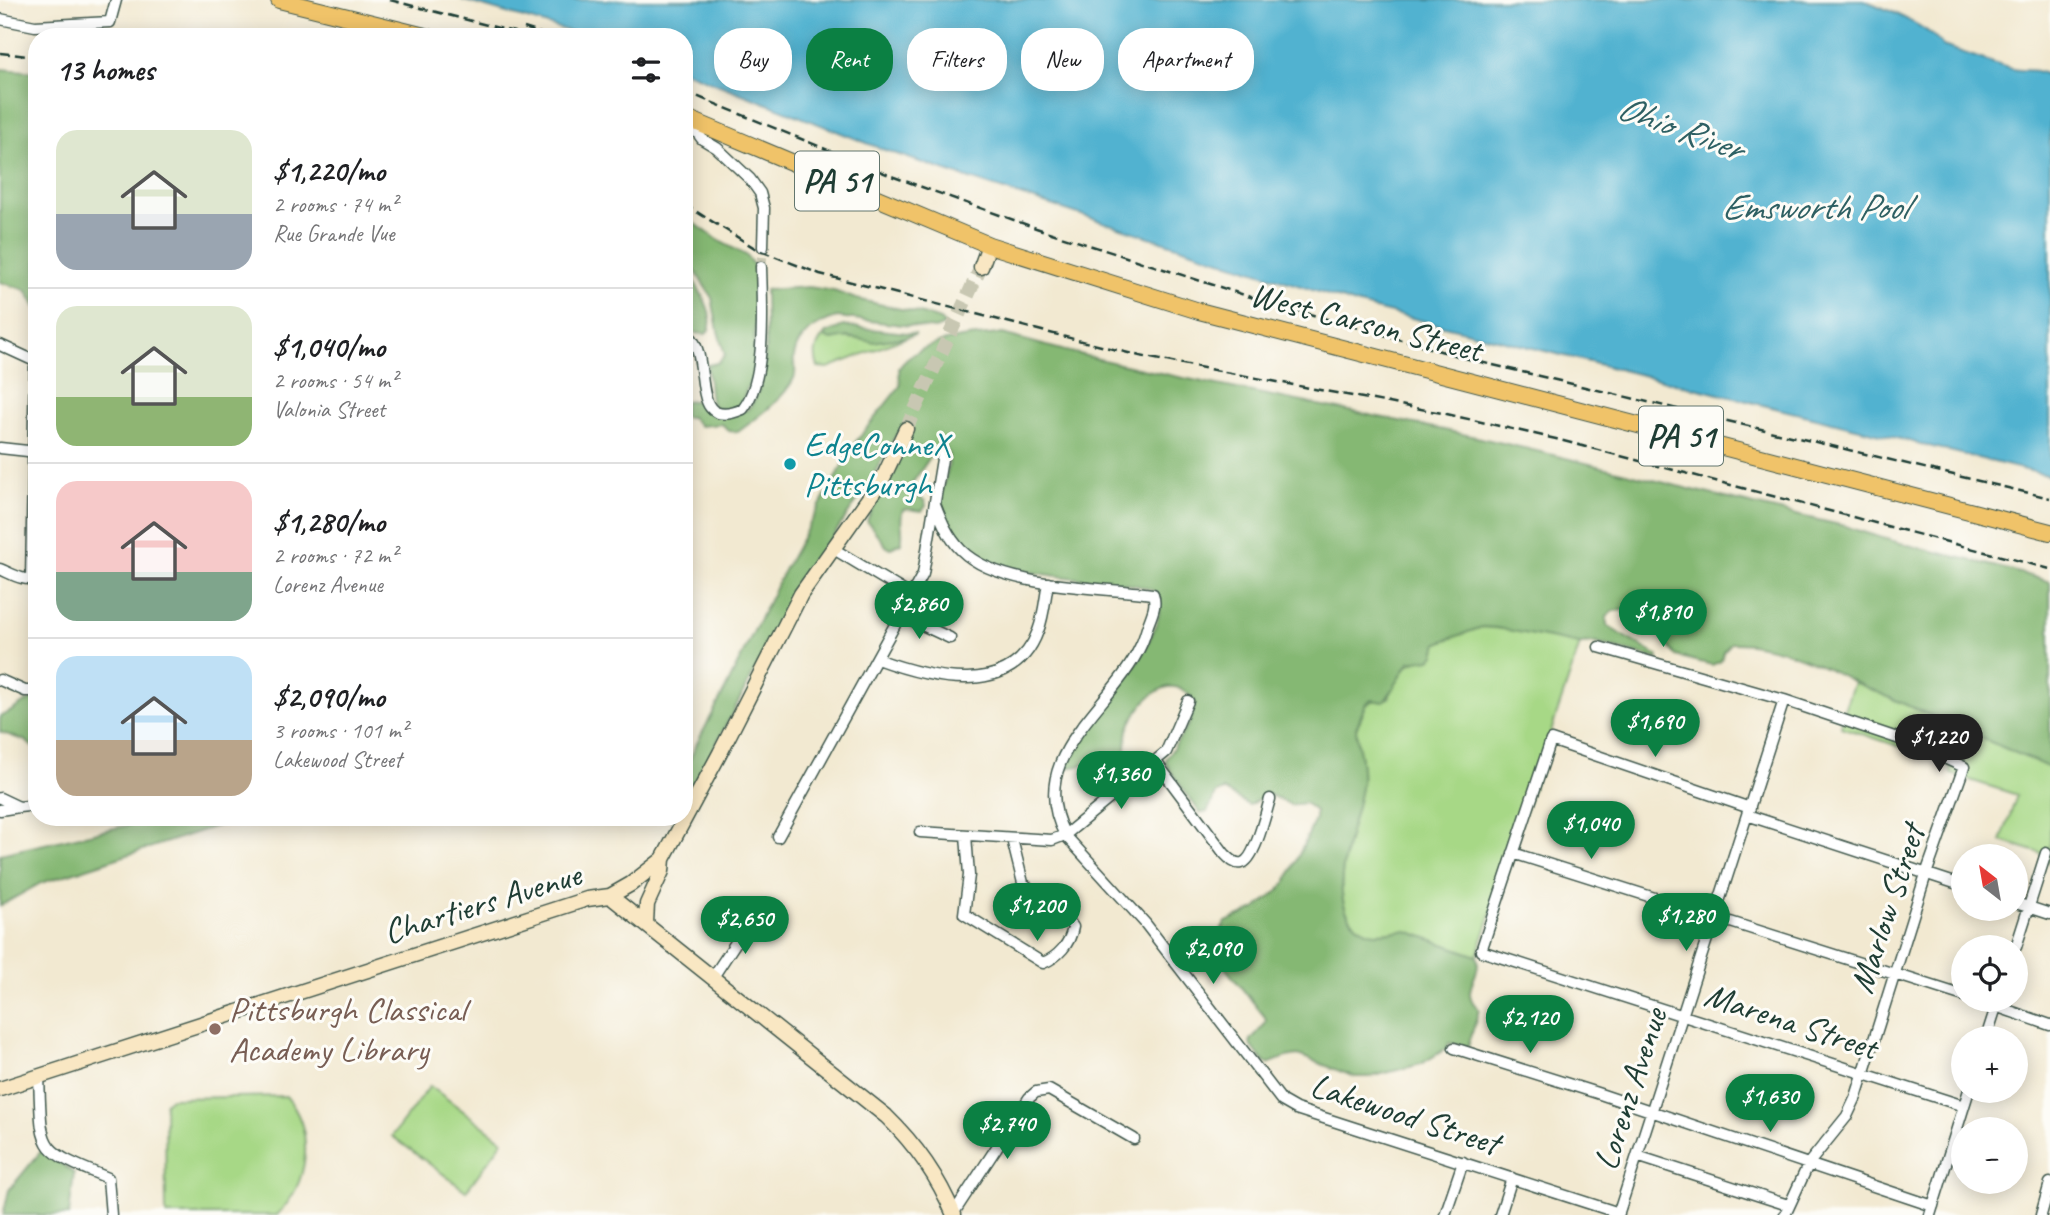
<!DOCTYPE html>
<html lang="en">
<head>
<meta charset="utf-8">
<style>
  :root { --surface:#fff; --page:#f2f2f2; --text:#202124; --muted:#757577; --line:#e0e0e0; --accent:#0b8043 }
  body { margin:0; font-family:Caveat,sans-serif; background:var(--page); color:var(--text); height:100vh; display:flex; flex-direction:column; font-size:26px; white-space:nowrap }
  * { box-sizing:border-box; margin:0 }
  p { font-size:23px; color:var(--muted) }
  .icon { flex:none; width:38px; height:38px; fill:none; stroke:currentColor; stroke-width:2; stroke-linecap:round; stroke-linejoin:round }
  .map { position:relative; flex:1; overflow:hidden }
  .side { position:absolute; left:28px; top:28px; width:665px; height:798px; display:flex; flex-direction:column; background:var(--surface); border-radius:28px; box-shadow:0 4px 18px #0003 }
  .side>* { flex:none }
  .hud { position:absolute; left:714px; top:28px; width:665px; height:63px; display:flex; gap:14px }
  .needle { width:46px; rotate:329deg }
  .fabs { position:absolute; left:1951px; top:844px; display:grid; gap:14px }
  .fabs a { display:grid; place-items:center; width:77px; height:77px; border-radius:50%; background:var(--surface); box-shadow:0 4px 18px #0003; font-size:35px }
  .price { position:absolute; translate:-50% -60px; padding:0 16px; border-radius:24px; background:var(--accent); color:#fff; font-size:23px; line-height:46px; filter:drop-shadow(0 2px 4px #0008) }
  .price::after { content:''; position:absolute; left:50%; top:42px; width:21px; height:16px; margin-left:-10px; background:inherit; clip-path:polygon(0 0,100% 0,50% 100%) }
  .price.selected { background:#222; color:#fff }
  ul { padding:0; list-style:none }
  li { display:flex; align-items:center; gap:21px; height:175px; padding:0 28px }
  li+li { border-top:2px solid var(--line) }
  li span { display:grid; place-items:center; flex:none; width:196px; height:140px; border-radius:21px; color:#555 }
  li>.icon { margin-inline-start:auto }
  span .icon { width:84px; height:84px; fill:#fffc; stroke-width:1 }
  li b { font-size:30px }
  h2 { display:flex; justify-content:space-between; align-items:center; height:84px; padding:0 28px; font-size:30px }
  .chip { padding:0 24px; border-radius:28px; background:var(--surface); box-shadow:0 4px 18px #0003; font-size:24px; line-height:63px }
  .chip.selected { background:var(--accent); color:#fff }
  .map>svg:first-child { display:block }
</style>
</head>
<body>
<div class="map">
<svg width="2050" height="1215" viewBox="0 0 2050 1215">
  <rect width="100%" height="100%" fill="#fdfcf7"/>
  <filter id="ink" filterUnits="userSpaceOnUse"><feTurbulence type="fractalNoise" baseFrequency=".0143" numOctaves="2"/><feDisplacementMap in="SourceGraphic" scale="14" xChannelSelector="R" yChannelSelector="G"/><feConvolveMatrix kernelMatrix="1 2 1 2 8 2 1 2 1" color-interpolation-filters="sRGB"/></filter>
  <filter id="wash" filterUnits="userSpaceOnUse"><feTurbulence type="fractalNoise" baseFrequency=".00686" numOctaves="4" result="noise"/><feDisplacementMap in="SourceGraphic" scale="28" xChannelSelector="R" yChannelSelector="G"/><feGaussianBlur stdDeviation="1.57" result="paint"/><feColorMatrix in="noise" values="0 0 0 0 0 0 0 0 0 0 0 0 0 0 0 0 0 1.4 0 .05"/><feComposite in="paint" operator="in"/></filter>
  <g filter="url(#wash)">
    <rect width="100%" height="100%" fill="#f2e9d1"/>
    <path fill="#a7d886" stroke="#638a5d" stroke-width="2" d="M825,334V336L832,340L842,337L856,339L907,337L828,368L818,367C813,353 816,345 825,334Z
      M1482,627L1524,631L1580,644L1477,956L1407,931C1395,929 1381,936 1369,932C1314,911 1358,821 1362,781C1364,762 1357,746 1356,728C1370,705 1358,702 1389,698C1399,668 1405,662 1435,655L1436,645L1442,641Z
      M1854,682L2050,768V864L2040,853L2001,841L2017,795L1951,774L1950,767L1943,761L1841,727L1843,712Z
      M430,1086L503,1141L466,1191L392,1136Z
      M286,1096C316,1132 309,1183 277,1215H166L165,1103L171,1098Z"/>
    <path fill="#85b873" stroke="#527a54" stroke-width="2" d="M0,69L37,72V309L26,290L0,282Z
      M684,216L721,242L746,255L757,270L753,374L741,404L731,410L715,407L711,402L707,365L717,363L725,355L718,331L712,298L684,253Z
      M684,266C694,281 721,318 706,334L695,333L684,326Z
      M809,287L834,291L856,299L923,314L940,320L945,325L935,329L837,317C818,323 797,335 794,356C792,365 798,369 794,378C784,399 757,418 738,432L729,431L722,424L700,426L691,417H684V401C694,399 701,402 707,409L747,410C772,384 765,326 765,290Z
      M843,326L916,334L907,337L873,342L848,337L832,340L826,338L825,334Z
      M1003,334C1153,377 1306,401 1458,433C1588,461 1715,498 1845,526C1912,550 1983,560 2050,582V768L1854,682C1819,663 1772,642 1731,643L1723,652L1721,661L1712,665L1676,656L1668,646L1664,634L1652,618L1635,609L1612,611L1607,617V626L1658,656V659L1596,643L1580,644L1497,628L1482,627L1438,643L1435,655L1430,659L1409,662C1403,672 1389,698 1383,702L1372,700C1363,703 1361,719 1356,728C1357,746 1364,762 1362,781C1358,821 1314,912 1369,932C1381,936 1395,929 1407,931L1477,956C1483,978 1457,990 1479,1009L1468,1047L1449,1043L1447,1048L1421,1064L1370,1077H1355L1298,1055L1286,1057L1268,1064L1264,1062L1250,1044L1251,1040L1266,1023L1265,1017L1210,949L1226,922L1255,909L1277,892L1286,882L1307,838L1315,819V811L1305,803L1291,805L1268,794L1249,805L1223,790L1216,794L1207,812L1200,813L1166,764V759L1190,722L1195,703C1172,665 1138,702 1128,730C1124,745 1129,761 1120,773L1110,772L1098,760L1093,759L1079,766L1067,768L1065,764C1071,753 1076,742 1083,732C1099,710 1118,691 1133,669C1142,655 1168,611 1158,595C1145,573 994,588 956,539C948,528 939,513 940,500C941,485 955,462 946,448L935,450L911,485V493L925,501L926,506L922,511L907,509L903,510C898,520 905,532 901,543L891,548L887,547L867,521C880,486 906,475 898,433L894,438L869,483L800,585L704,767L695,783L684,793V773L697,743L725,690L782,574L854,444L900,386L899,368C920,339 969,336 1003,334Z
      M37,699V751L26,741L0,732V716C14,713 21,700 37,699Z
      M164,817H244L41,883L0,906V854Z
      M42,1150L74,1173L69,1215H3L9,1190Z"/>
    <path fill="#51b2d0" stroke="#387882" stroke-width="2" d="M462,0H1864C1884,8 1932,28 1943,46C1965,53 1986,61 2008,68C2023,73 2036,66 2050,77V476L1359,305L961,176L882,149L684,71V37H589Z"/>
  </g>
  <g filter="url(#ink)">
    <g fill="none" stroke-linecap="round" stroke-linejoin="round">
      <path stroke="#c8c7b2" stroke-width="10" stroke-dasharray="10 5" stroke-linecap="butt" d="M761,267L763,247"/>
      <path stroke="#c8c7b2" stroke-width="14" stroke-dasharray="14 7" stroke-linecap="butt" d="M906,429L981,267"/>
      <defs>
        <path id="street" d="M0,19L35,26L110,22L116,0
          M688,120L702,139L717,148L750,179L760,193L764,208L763,247
          M684,332C717,349 683,435 743,409C767,379 762,305 761,267
          M0,345L37,362
          M0,448L37,452
          M935,504C942,522 948,537 961,550C1000,589 1101,587 1153,594C1157,605 1152,614 1148,625C1146,631 1144,639 1141,645C1113,708 1023,756 1065,835L1145,923L1282,1101L1296,1109L1619,1213
          M832,548L912,596
          M0,569C12,574 24,582 37,578
          M31,580L35,361
          M901,615L950,638
          M1599,647L1784,700L1912,743L1964,767L1926,874L1856,1097L1847,1116L1809,1163L1785,1215
          M877,659C929,678 1013,700 1038,631C1044,616 1045,599 1048,583
          M0,680L25,691H37
          M1156,762L1224,853C1229,858 1235,865 1242,863C1255,860 1266,812 1270,799
          M0,798L19,807L37,805
          M1750,808L1551,740L1481,951L1964,1106
          M0,810L19,807
          M1747,815L1964,886
          M920,832L1052,840L1065,835L1166,752L1188,701
          M966,835L969,875L964,914L1043,963C1058,957 1070,944 1073,927L1068,920L1023,883L1012,839
          M778,837L923,574L943,453
          M1513,853L1964,996
          M2016,903L2050,914
          M2016,947L2046,853
          M713,977L752,918
          M1975,999L2050,1025
          M1986,1038L1998,1001
          M1454,1048L1597,1093L1933,1206
          M39,1076C42,1151 36,1149 108,1178L111,1215
          M1637,1156L1788,1205
          M953,1214L1029,1098L1036,1092L1049,1090L1134,1139
          M1445,1215L1463,1162
          M1500,1215L1512,1178
          M1618,1215L1784,700
          M1930,1215L1969,1090
          M2041,1215L2050,1183"/>
        <path id="secondary" d="M981,267L989,245
          M610,896L631,884L663,859L720,753L801,594L883,478L906,429
          M646,923L647,904L662,871L663,859
          M0,1089L587,899L610,896L886,1116C916,1145 938,1176 954,1215"/>
        <path id="primary" d="M279,0L429,37
          M684,117L989,245L1199,311L2050,532"/>
      </defs>
      <use href="#street" stroke="#3f574c" stroke-width="13"/>
      <use href="#secondary" stroke="#3f574c" stroke-width="17"/>
      <use href="#primary" stroke="#3f574c" stroke-width="18"/>
      <use href="#street" stroke="#fff" stroke-width="10"/>
      <use href="#secondary" stroke="#f9e7c3" stroke-width="14"/>
      <use href="#primary" stroke="#f0c369" stroke-width="16"/>
      <path stroke="#1f3d34" stroke-width="2.5" stroke-dasharray="10 5" stroke-linecap="butt" d="M390,0L533,37
        M524,28L553,37
        M0,53L37,57
        M684,91L894,177L1036,228L1260,300L1472,360L2050,498
        M684,204L758,250L820,274L1140,356L1442,413L1556,439L2050,569"/>
    </g>
  </g>
  <circle fill="#0f9aa8" stroke="#fdfcf7" stroke-width="2.5" cx="790" cy="464" r="7"/>
  <circle fill="#8d6e63" stroke="#fdfcf7" stroke-width="2.5" cx="215" cy="1029" r="7"/>
  <g text-anchor="middle" dominant-baseline="central" stroke-width="6" stroke-linejoin="round" paint-order="stroke">
    <g fill="#fdfcf7" stroke="#62766e" stroke-width="2">
      <rect x="795" y="151.5" width="84" height="59" rx="5"/>
      <rect x="1639" y="406.5" width="84" height="59" rx="5"/>
    </g>
    <g font-size="33" font-weight="bold" fill="#1f3d34">
      <text x="837" y="181">PA 51</text>
      <text x="1681" y="436">PA 51</text>
    </g>
    <g font-size="35" fill="#1f3d34" stroke="#fdfcf7">
      <text transform="translate(1366 322) rotate(14)">West Carson Street</text>
      <text transform="translate(482 903) rotate(-17)">Chartiers Avenue</text>
      <text transform="translate(1887 909) rotate(-72)">Marlow Street</text>
      <text transform="translate(1791 1021) rotate(18)">Marena Street</text>
      <text transform="translate(1630 1089) rotate(-72)">Lorenz Avenue</text>
      <text transform="translate(1405 1114) rotate(18)">Lakewood Street</text>
    </g>
    <g font-size="35" fill="#0d838f" stroke="#fdfcf7" text-anchor="start">
      <text x="804" y="444">EdgeConneX<tspan x="804" dy="40">Pittsburgh</tspan></text>
    </g>
    <g font-size="35" fill="#785e54" stroke="#fdfcf7" text-anchor="start">
      <text x="229" y="1009">Pittsburgh Classical<tspan x="229" dy="40">Academy Library</tspan></text>
    </g>
    <g font-size="37" font-style="italic" fill="#2e6063" stroke="#fdfcf7">
      <text transform="translate(1680 127) rotate(20)">Ohio River</text>
      <text x="1814" y="206">Emsworth Pool</text>
    </g>
  </g>
</svg>
<div class="fabs">
<a><svg class="needle" viewBox="-14 -14 28 28"><path d="M0-13l5 13h-10z" fill="#e53935"/><path d="M0 13l5-13h-10z" fill="#757577"/></svg></a>
<a><svg class="icon" aria-label="locate" viewBox="0 0 24 24"><circle cx="12" cy="12" r="6"/><path d="M12 2v4M12 18v4M2 12h4M18 12h4"/></svg></a>
<a>+</a>
<a>−</a>
</div>
<b class="price" style="left:919px;top:641px">$2,860</b>
<b class="price" style="left:1663px;top:649px">$1,810</b>
<b class="price" style="left:1655px;top:759px">$1,690</b>
<b class="price selected" style="left:1939px;top:774px">$1,220</b>
<b class="price" style="left:1121px;top:811px">$1,360</b>
<b class="price" style="left:1591px;top:861px">$1,040</b>
<b class="price" style="left:1037px;top:943px">$1,200</b>
<b class="price" style="left:1686px;top:953px">$1,280</b>
<b class="price" style="left:745px;top:956px">$2,650</b>
<b class="price" style="left:1213px;top:986px">$2,090</b>
<b class="price" style="left:1530px;top:1055px">$2,120</b>
<b class="price" style="left:1770px;top:1134px">$1,630</b>
<b class="price" style="left:1007px;top:1161px">$2,740</b>
<div class="hud">
<a class="chip">Buy</a>
<a class="chip selected">Rent</a>
<a class="chip">Filters</a>
<a class="chip">New</a>
<a class="chip">Apartment</a>
</div>
<section class="side">
<h2>13 homes<svg class="icon" aria-label="filters" viewBox="0 0 24 24"><path d="M4 7h16M4 17h16"/><circle cx="9" cy="7" r="2"/><circle cx="15" cy="17" r="2"/></svg></h2>
<ul>
<li><span style="background:linear-gradient(#dfe7d0 60%,#9aa5b1 0)"><svg class="icon" aria-label="home" viewBox="0 0 24 24"><path d="M3 11l9-7 9 7M6 9v11h12V9"/></svg></span><div><b>$1,220/mo</b><p>2 rooms · 74 m²</p><p>Rue Grande Vue</p></div></li>
<li><span style="background:linear-gradient(#dfe7d0 65%,#8fb573 0)"><svg class="icon" aria-label="home" viewBox="0 0 24 24"><path d="M3 11l9-7 9 7M6 9v11h12V9"/></svg></span><div><b>$1,040/mo</b><p>2 rooms · 54 m²</p><p>Valonia Street</p></div></li>
<li><span style="background:linear-gradient(#f6c9c9 65%,#7fa58c 0)"><svg class="icon" aria-label="home" viewBox="0 0 24 24"><path d="M3 11l9-7 9 7M6 9v11h12V9"/></svg></span><div><b>$1,280/mo</b><p>2 rooms · 72 m²</p><p>Lorenz Avenue</p></div></li>
<li><span style="background:linear-gradient(#bfe0f5 60%,#b9a48a 0)"><svg class="icon" aria-label="home" viewBox="0 0 24 24"><path d="M3 11l9-7 9 7M6 9v11h12V9"/></svg></span><div><b>$2,090/mo</b><p>3 rooms · 101 m²</p><p>Lakewood Street</p></div></li>
</ul>
</section>
</div>
</body>
</html>
